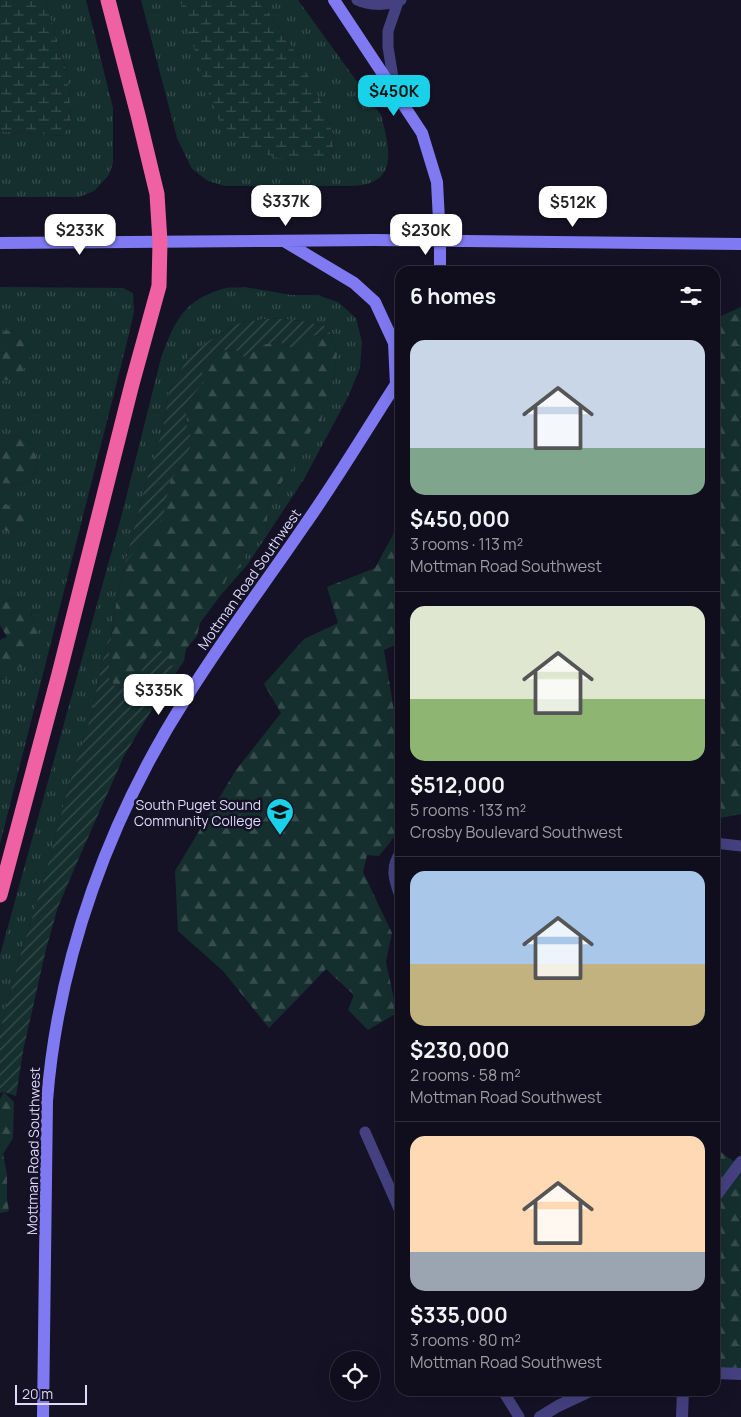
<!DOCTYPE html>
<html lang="en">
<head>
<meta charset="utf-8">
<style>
  :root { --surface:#100e1c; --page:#1e1c29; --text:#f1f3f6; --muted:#9c9ca3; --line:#302e3b; --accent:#19d1e9 }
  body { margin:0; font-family:Manrope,sans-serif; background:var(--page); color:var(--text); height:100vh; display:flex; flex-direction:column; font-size:19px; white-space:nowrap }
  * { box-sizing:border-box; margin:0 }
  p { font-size:16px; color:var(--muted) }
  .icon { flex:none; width:28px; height:28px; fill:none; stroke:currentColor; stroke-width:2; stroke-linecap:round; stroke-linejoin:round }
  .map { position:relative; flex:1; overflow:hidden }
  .details { position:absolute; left:395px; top:266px; width:325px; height:1130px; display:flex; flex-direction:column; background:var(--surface); border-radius:15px; box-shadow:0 5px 20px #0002,0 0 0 1px var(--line) }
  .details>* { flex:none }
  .fabs { position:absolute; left:330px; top:1351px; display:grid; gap:10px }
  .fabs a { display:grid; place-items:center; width:50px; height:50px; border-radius:50%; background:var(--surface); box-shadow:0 5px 20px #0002,0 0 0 1px var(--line); font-size:25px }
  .scale { position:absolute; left:15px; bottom:12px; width:72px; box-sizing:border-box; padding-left:5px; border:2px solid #dedafb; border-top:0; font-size:14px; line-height:18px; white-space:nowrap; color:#dedafb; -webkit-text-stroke:4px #151226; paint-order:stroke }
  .price { position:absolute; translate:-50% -42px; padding:0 11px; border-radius:10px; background:#fff; color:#222; font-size:16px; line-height:32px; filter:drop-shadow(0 1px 2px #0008) }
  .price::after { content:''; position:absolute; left:50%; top:30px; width:15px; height:11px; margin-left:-8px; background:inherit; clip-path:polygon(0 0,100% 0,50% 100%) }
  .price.selected { background:var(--accent); color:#111 }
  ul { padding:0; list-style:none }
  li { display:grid; align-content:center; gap:10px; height:265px; padding:0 15px }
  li+li { border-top:1px solid var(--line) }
  li span { display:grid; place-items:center; height:155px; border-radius:15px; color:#555 }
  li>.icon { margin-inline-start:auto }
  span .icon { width:90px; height:90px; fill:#fffc; stroke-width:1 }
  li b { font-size:21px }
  h2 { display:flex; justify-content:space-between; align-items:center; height:60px; padding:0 15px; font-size:21px }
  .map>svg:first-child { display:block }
</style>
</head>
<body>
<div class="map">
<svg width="741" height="1417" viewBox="0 0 741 1417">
  <defs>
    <pattern id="grass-tufts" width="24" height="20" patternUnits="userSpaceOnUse" patternTransform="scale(1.25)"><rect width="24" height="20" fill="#152f2e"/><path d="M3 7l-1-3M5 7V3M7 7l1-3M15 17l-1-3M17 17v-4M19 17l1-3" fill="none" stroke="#374d4d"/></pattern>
    <pattern id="forest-firs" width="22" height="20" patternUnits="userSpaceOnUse" patternTransform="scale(1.25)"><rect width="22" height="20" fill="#152f2e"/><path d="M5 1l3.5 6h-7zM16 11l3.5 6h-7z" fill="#374d4d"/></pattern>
    <pattern id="wetland-marsh" width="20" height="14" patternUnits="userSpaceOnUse" patternTransform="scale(1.25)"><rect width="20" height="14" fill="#152f2e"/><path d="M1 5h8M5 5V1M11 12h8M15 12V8" fill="none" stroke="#374d4d"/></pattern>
    <pattern id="garden-furrows" width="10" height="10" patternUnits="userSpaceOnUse" patternTransform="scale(1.25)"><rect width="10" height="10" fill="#152f2e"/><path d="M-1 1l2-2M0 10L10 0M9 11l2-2" fill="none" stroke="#374d4d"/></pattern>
  </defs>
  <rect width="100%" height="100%" fill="#151226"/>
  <path fill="url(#grass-tufts)" d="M45,0H86L113,108V163L109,175L94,191L79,197H0V131L63,136L71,121L69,87L64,63Z
    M141,0H180L183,8L331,154L335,140L326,114L292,47L260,0H298L381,115C386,137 399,173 370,183C365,185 359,185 354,186H225L208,181L192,169L177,138Z
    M0,287L123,288L133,293L134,312L125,350L0,844V677L2,679L16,669L22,652L30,642L33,620L29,604L18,597L0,604V529L15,534L2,504L0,506V482L17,485L31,480L38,464L32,444L16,435L0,440V380L7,381L27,345L11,330L0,332Z
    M245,287L291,295H317L338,302L356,318L362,342L360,368L348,397L304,479L248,564L220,596L228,575L244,565L247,540L266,533L268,505L285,477L305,452V436L321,423L324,406L327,400L334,375L337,354L331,334L325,326L302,321L272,318L240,323L210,340L190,354L169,391L163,429L147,479L125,563L117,598L113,624L102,664L91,716L68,788L45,876L19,960L0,1031V955L122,514L161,358C172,329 180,305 211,293C216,291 221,289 226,288C232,287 239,288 245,287Z"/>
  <path fill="url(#forest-firs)" d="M741,307V814L715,819V312L721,316Z
    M11,330L27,345L31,360C23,371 15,383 0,380V332Z
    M331,334L337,354L334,375L327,400L324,406L321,423L305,436V452L285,477L268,505L266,534L247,541L244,565L228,575L220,596L200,623L197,636L186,649L184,661L171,667L143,662L140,687L116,688L109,678V652L117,598L125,563L163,517L170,481L184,462L187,431L186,404L202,384V372L222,350L237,351L245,358L259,346L277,341L296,350L311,336Z
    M16,435L32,444L38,464L31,480L17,485L0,482V440Z
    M2,504L20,508L29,518L25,528L15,534L0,529V506Z
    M400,522V643L384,650L400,747V830L379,856L367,855L363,872L392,933L386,962L397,1013L368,1030L348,1010L354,995L326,969L269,1028L223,971L178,931L175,871L236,770L281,713L264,684L304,639L338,623L327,587L375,568Z
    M18,597L29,604L33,620L36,621L40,628L34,639L30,642L29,650L22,653L25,664L16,669V675L2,679L0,677V640L7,637L0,625V604Z
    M4,1092L14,1102L13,1138L3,1154L7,1174V1199L9,1211L0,1213V1099Z
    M715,1148L739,1165L741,1162V1374L715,1373Z"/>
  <path fill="url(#wetland-marsh)" d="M0,0H45L64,63L69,87L71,121L63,136L0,131Z
    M180,0H260L292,47L316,90L326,114L335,140L331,154L315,159H281L251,149L234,136L219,120L204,82Z"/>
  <path fill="url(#garden-furrows)" d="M272,318L302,321L325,326L331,334L311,336L296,350L277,341L259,346L245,358L237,351L222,350L202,372V384L186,404L187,431L193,439L184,462L170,481L163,518L125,563L147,479L163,429L169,391L190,354L210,340L240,323Z
    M113,624L109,652V678L116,688L140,687L143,662L153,650L167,652L171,666L184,661L155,704L124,756L78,860L58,907L46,949L23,1051L16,1096L4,1092L0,1093V1031L19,960L45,876L68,788L91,716L102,664Z"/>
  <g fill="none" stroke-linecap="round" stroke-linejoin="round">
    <path stroke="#454180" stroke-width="11" d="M357,0C371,6 383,5 398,2
      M395,90L388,47V31L398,2L401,0
      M715,843L741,846
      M400,853C390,868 394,880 400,896
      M365,1132L400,1211
      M503,1391L519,1417"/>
    <path stroke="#454180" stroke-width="12" d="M715,1197L741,1162
      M715,1373L741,1374
      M540,1417L558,1406L590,1391
      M682,1417L683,1391"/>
    <path stroke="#7f7af2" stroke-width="12" d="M334,0L422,133L437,182L440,240V271
      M284,241L354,283L375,302L394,343L396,385
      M0,243L374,240L741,244
      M43,1417L47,1101C58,958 110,816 188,695C224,637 266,582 304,526C338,478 368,427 400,378"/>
    <path stroke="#f061a3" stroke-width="15" d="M0,895L59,674L132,384L159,286L160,242L157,194L138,115L108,0"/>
  </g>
  <defs>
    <symbol id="university-pin" viewBox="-11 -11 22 30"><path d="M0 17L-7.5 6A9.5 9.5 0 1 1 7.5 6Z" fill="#19d1e9" stroke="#151226"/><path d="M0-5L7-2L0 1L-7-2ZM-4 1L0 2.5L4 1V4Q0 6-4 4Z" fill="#111"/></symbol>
  </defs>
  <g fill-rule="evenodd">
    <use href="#university-pin" x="264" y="796" width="32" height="43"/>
  </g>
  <g text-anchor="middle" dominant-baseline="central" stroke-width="5" stroke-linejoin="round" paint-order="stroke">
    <g font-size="14" fill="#dedafb" stroke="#151226">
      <text transform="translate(249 579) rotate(-55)">Mottman Road Southwest</text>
      <text transform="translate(33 1151) rotate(-89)">Mottman Road Southwest</text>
    </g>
    <g font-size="14" fill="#dedafb" stroke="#151226" text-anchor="end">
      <text x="261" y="804">South Puget Sound<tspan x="261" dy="16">Community College</tspan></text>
    </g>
  </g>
</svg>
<div class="fabs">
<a><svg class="icon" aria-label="locate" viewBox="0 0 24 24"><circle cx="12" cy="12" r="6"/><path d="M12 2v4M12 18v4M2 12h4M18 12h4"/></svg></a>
</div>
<div class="scale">20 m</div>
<b class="price selected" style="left:394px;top:117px">$450K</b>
<b class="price" style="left:286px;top:227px">$337K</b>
<b class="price" style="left:573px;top:228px">$512K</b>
<b class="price" style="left:80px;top:256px">$233K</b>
<b class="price" style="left:426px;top:256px">$230K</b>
<b class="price" style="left:159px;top:716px">$335K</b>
<section class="details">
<h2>6 homes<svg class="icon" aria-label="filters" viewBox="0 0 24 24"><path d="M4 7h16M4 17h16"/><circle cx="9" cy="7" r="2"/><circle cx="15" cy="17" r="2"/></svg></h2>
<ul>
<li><span style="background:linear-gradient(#c9d6e8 70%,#7fa58c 0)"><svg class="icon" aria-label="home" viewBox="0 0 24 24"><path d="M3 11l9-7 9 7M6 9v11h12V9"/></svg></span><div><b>$450,000</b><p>3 rooms · 113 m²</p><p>Mottman Road Southwest</p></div></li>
<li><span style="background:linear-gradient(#dfe7d0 60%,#8fb573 0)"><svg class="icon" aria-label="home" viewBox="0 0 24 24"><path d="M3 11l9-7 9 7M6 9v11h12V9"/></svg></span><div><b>$512,000</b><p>5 rooms · 133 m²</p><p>Crosby Boulevard Southwest</p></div></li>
<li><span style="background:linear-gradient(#a9c7e8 60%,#c2b280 0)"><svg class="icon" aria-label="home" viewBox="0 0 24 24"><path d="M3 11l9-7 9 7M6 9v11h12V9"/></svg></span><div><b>$230,000</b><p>2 rooms · 58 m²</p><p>Mottman Road Southwest</p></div></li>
<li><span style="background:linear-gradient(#ffd9b3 75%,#9aa5b1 0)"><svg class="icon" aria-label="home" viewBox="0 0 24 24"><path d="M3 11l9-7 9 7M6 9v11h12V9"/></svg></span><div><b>$335,000</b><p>3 rooms · 80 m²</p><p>Mottman Road Southwest</p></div></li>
</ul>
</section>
</div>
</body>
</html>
